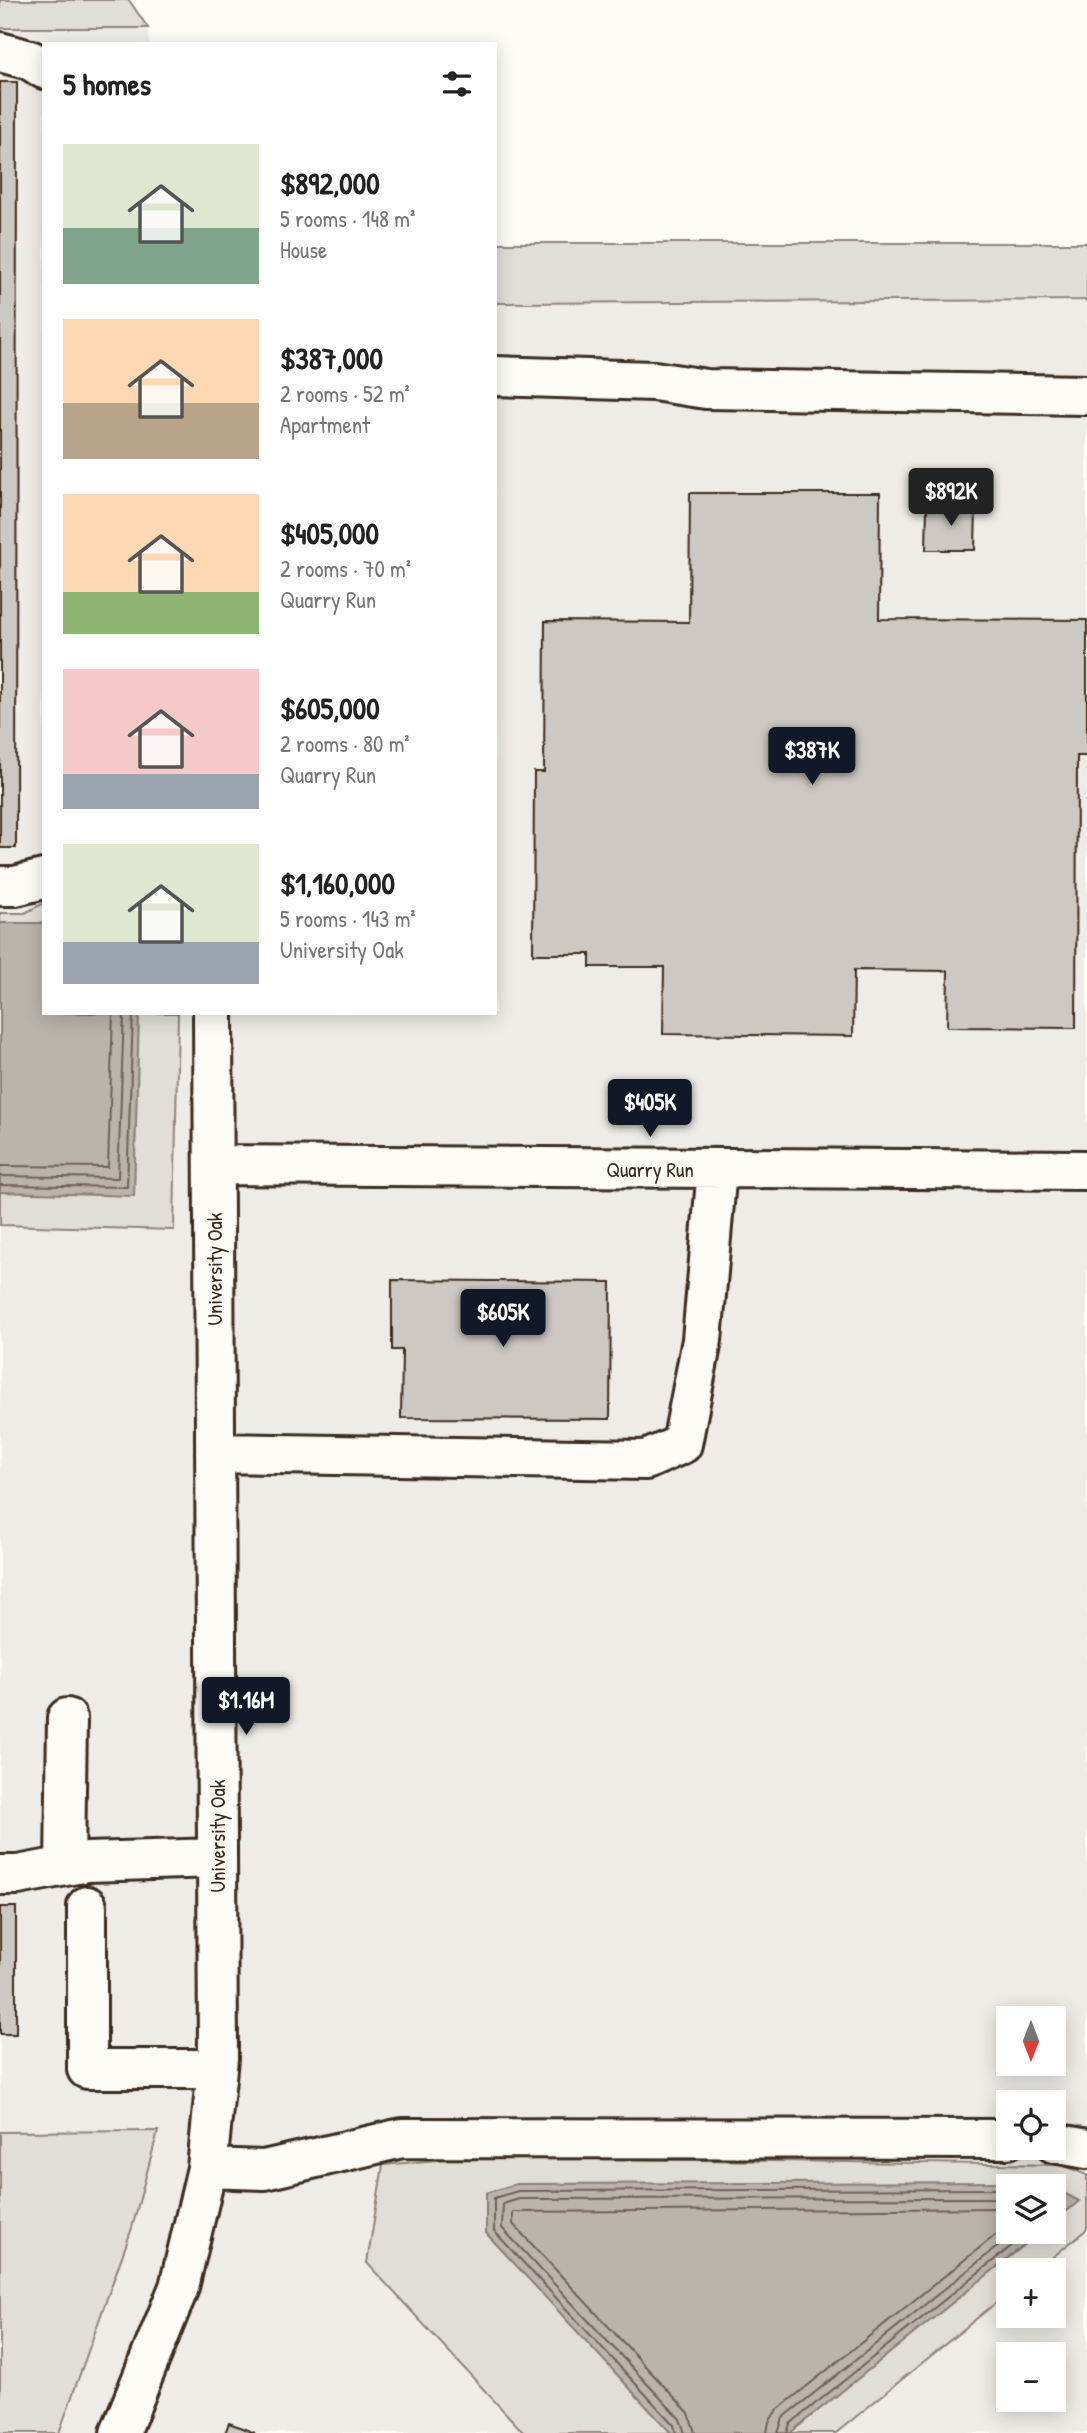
<!DOCTYPE html>
<html lang="en">
<head>
<meta charset="utf-8">
<style>
  :root { --surface:#fff; --page:#f6f6f6; --text:#222; --muted:#767676; --accent:#111827 }
  body { margin:0; font-family:"Patrick Hand",sans-serif; background:var(--page); color:var(--text); height:100vh; display:flex; flex-direction:column; font-size:26px; white-space:nowrap }
  * { box-sizing:border-box; margin:0 }
  p { font-size:23px; color:var(--muted) }
  .icon { flex:none; width:38px; height:38px; fill:none; stroke:currentColor; stroke-width:2; stroke-linecap:round; stroke-linejoin:round }
  .map { position:relative; flex:1; overflow:hidden }
  .panel { position:absolute; left:42px; top:42px; width:455px; height:973px; display:flex; flex-direction:column; background:var(--surface); border-radius:0px; box-shadow:0 4px 18px #0003 }
  .panel>* { flex:none }
  .needle { width:46px; rotate:180deg }
  .tools { position:absolute; left:996px; top:2006px; display:grid; gap:14px }
  .tools a { display:grid; place-items:center; width:70px; height:70px; border-radius:0px; background:var(--surface); box-shadow:0 4px 18px #0003; font-size:35px }
  .price { position:absolute; translate:-50% -60px; padding:0 16px; border-radius:7px; background:var(--accent); color:#fff; font-size:23px; line-height:46px; filter:drop-shadow(0 2px 4px #0008) }
  .price::after { content:''; position:absolute; left:50%; top:42px; width:21px; height:16px; margin-left:-10px; background:inherit; clip-path:polygon(0 0,100% 0,50% 100%) }
  .price.on { background:#222; color:#fff }
  ul { padding:0; list-style:none }
  li { display:flex; align-items:center; gap:21px; height:175px; padding:0 21px }
  li span { display:grid; place-items:center; flex:none; width:196px; height:140px; border-radius:0px; color:#555 }
  li>.icon { margin-inline-start:auto }
  span .icon { width:84px; height:84px; fill:#fffc; stroke-width:1 }
  li b { font-size:30px }
  h2 { display:flex; justify-content:space-between; align-items:center; height:84px; padding:0 21px; font-size:30px }
  .map>svg:first-child { display:block }
</style>
</head>
<body>
<div class="map">
<svg width="1087" height="2433" viewBox="0 0 1087 2433">
  <rect width="100%" height="100%" fill="#fdfcf7"/>
  <filter id="ink" filterUnits="userSpaceOnUse"><feTurbulence type="fractalNoise" baseFrequency=".0143" numOctaves="2"/><feDisplacementMap in="SourceGraphic" scale="14" xChannelSelector="R" yChannelSelector="G"/><feConvolveMatrix kernelMatrix="1 2 1 2 8 2 1 2 1" color-interpolation-filters="sRGB"/></filter>
  <g filter="url(#ink)">
    <path fill="#efece7" fill-rule="evenodd" d="M0,28H148L149,44H44V1013H495V272L1087,273V2433H0ZM1008,2018H1054V2063H1008ZM1008,2102H1054V2147H1008ZM1008,2186H1054V2231H1008ZM1008,2270H1054V2315H1008ZM1008,2354H1054V2399H1008Z"/>
    <path fill="#e1ded7" stroke="#8e847a" stroke-width="2" fill-rule="evenodd" d="M0,0H129L148,28H0Z
      M495,243H1087V300L495,303Z
      M44,903V1013H178L174,1230L0,1225V913H25Z
      M158,2131L132,2228L59,2433H0V2132Z
      M470,2157L1062,2165L1087,2175V2229L1037,2270H1008V2293L836,2433H524L367,2263L383,2165ZM1008,2186H1054V2231H1008Z"/>
    <path fill="#bbb4ad" stroke="#887d74" stroke-width="2" d="M0,923H44V1013H139L134,1196L0,1192Z
      M1041,2182L1049,2186H1008V2231H1042L790,2433H671L486,2233V2193L516,2184Z
      M1054,2188L1079,2201L1054,2222Z"/>
    <g fill="none" stroke-linecap="round" stroke-linejoin="round">
      <path stroke="#6e6157" stroke-width="2" d="M0,1166L108,1167L113,1013
        M0,1176L118,1178L124,1013
        M0,1185L127,1187L133,1013
        M676,2433L674,2425L494,2231V2198L518,2191L1008,2189
        M685,2433L680,2419L502,2228L503,2204L519,2199L1008,2198
        M695,2433L689,2413L513,2224V2212L1008,2208
        M767,2433L769,2422L776,2411L1008,2225
        M778,2433L783,2418L1017,2231
        M787,2433L790,2424L1030,2231"/>
    </g>
    <path fill="#cdc8c2" stroke="#3b2a1e" stroke-width="2" d="M0,82H17L16,848H0Z
      M690,493H880L879,619L1087,620V756H1077L1076,1028L947,1027L948,971L854,970L853,1036L663,1034L664,967H590V954H533L534,772H544L545,621L689,622Z
      M927,506L976,507L975,550H926Z
      M392,1280L611,1282L610,1419L401,1418L402,1350H392Z
      M0,1907H16V2034H0Z
      M229,2423L255,2433H225Z"/>
    <g fill="none" stroke-linecap="round" stroke-linejoin="round">
      <defs>
        <path id="minor" d="M0,52L30,60L44,69
          M495,376L654,381L706,389L1087,395
          M0,886H15L44,879
          M214,1165L1087,1170
          M215,1453L646,1460L682,1444L702,1340L717,1169
          M65,1866L67,1718
          M0,1875H18L87,1862L217,1858
          M87,1906V2069H217
          M1054,2143L1087,2149
          M207,2168L264,2170L402,2138L1008,2139
          M120,2433L179,2287L207,2168L218,2058L213,1013"/>
      </defs>
      <use href="#minor" stroke="#3b2a1e" stroke-width="44"/>
      <use href="#minor" stroke="#fdfcf7" stroke-width="38"/>
    </g>
  </g>
  <g text-anchor="middle" dominant-baseline="central" stroke-width="6" stroke-linejoin="round" paint-order="stroke">
    <g font-size="21" fill="#3b2a1e" stroke="#fdfcf7">
      <text x="650" y="1169">Quarry Run</text>
      <text transform="translate(214 1269) rotate(-90)">University Oak</text>
      <text transform="translate(217 1836) rotate(-90)">University Oak</text>
    </g>
  </g>
</svg>
<div class="tools">
<a><svg class="needle" viewBox="-14 -14 28 28"><path d="M0-13l5 13h-10z" fill="#e53935"/><path d="M0 13l5-13h-10z" fill="#767676"/></svg></a>
<a><svg class="icon" aria-label="locate" viewBox="0 0 24 24"><circle cx="12" cy="12" r="6"/><path d="M12 2v4M12 18v4M2 12h4M18 12h4"/></svg></a>
<a><svg class="icon" aria-label="layers" viewBox="0 0 24 24"><path d="M12 4l9 5-9 5-9-5zM3 14l9 5 9-5"/></svg></a>
<a>+</a>
<a>−</a>
</div>
<b class="price on" style="left:951px;top:528px">$892K</b>
<b class="price" style="left:812px;top:787px">$387K</b>
<b class="price" style="left:650px;top:1139px">$405K</b>
<b class="price" style="left:503px;top:1349px">$605K</b>
<b class="price" style="left:246px;top:1737px">$1.16M</b>
<section class="panel">
<h2>5 homes<svg class="icon" aria-label="filters" viewBox="0 0 24 24"><path d="M4 7h16M4 17h16"/><circle cx="9" cy="7" r="2"/><circle cx="15" cy="17" r="2"/></svg></h2>
<ul>
<li><span style="background:linear-gradient(#dfe7d0 60%,#7fa58c 0)"><svg class="icon" aria-label="home" viewBox="0 0 24 24"><path d="M3 11l9-7 9 7M6 9v11h12V9"/></svg></span><div><b>$892,000</b><p>5 rooms · 148 m²</p><p>House</p></div></li>
<li><span style="background:linear-gradient(#ffd9b3 60%,#b9a48a 0)"><svg class="icon" aria-label="home" viewBox="0 0 24 24"><path d="M3 11l9-7 9 7M6 9v11h12V9"/></svg></span><div><b>$387,000</b><p>2 rooms · 52 m²</p><p>Apartment</p></div></li>
<li><span style="background:linear-gradient(#ffd9b3 70%,#8fb573 0)"><svg class="icon" aria-label="home" viewBox="0 0 24 24"><path d="M3 11l9-7 9 7M6 9v11h12V9"/></svg></span><div><b>$405,000</b><p>2 rooms · 70 m²</p><p>Quarry Run</p></div></li>
<li><span style="background:linear-gradient(#f6c9c9 75%,#9aa5b1 0)"><svg class="icon" aria-label="home" viewBox="0 0 24 24"><path d="M3 11l9-7 9 7M6 9v11h12V9"/></svg></span><div><b>$605,000</b><p>2 rooms · 80 m²</p><p>Quarry Run</p></div></li>
<li><span style="background:linear-gradient(#dfe7d0 70%,#9aa5b1 0)"><svg class="icon" aria-label="home" viewBox="0 0 24 24"><path d="M3 11l9-7 9 7M6 9v11h12V9"/></svg></span><div><b>$1,160,000</b><p>5 rooms · 143 m²</p><p>University Oak</p></div></li>
</ul>
</section>
</div>
</body>
</html>
